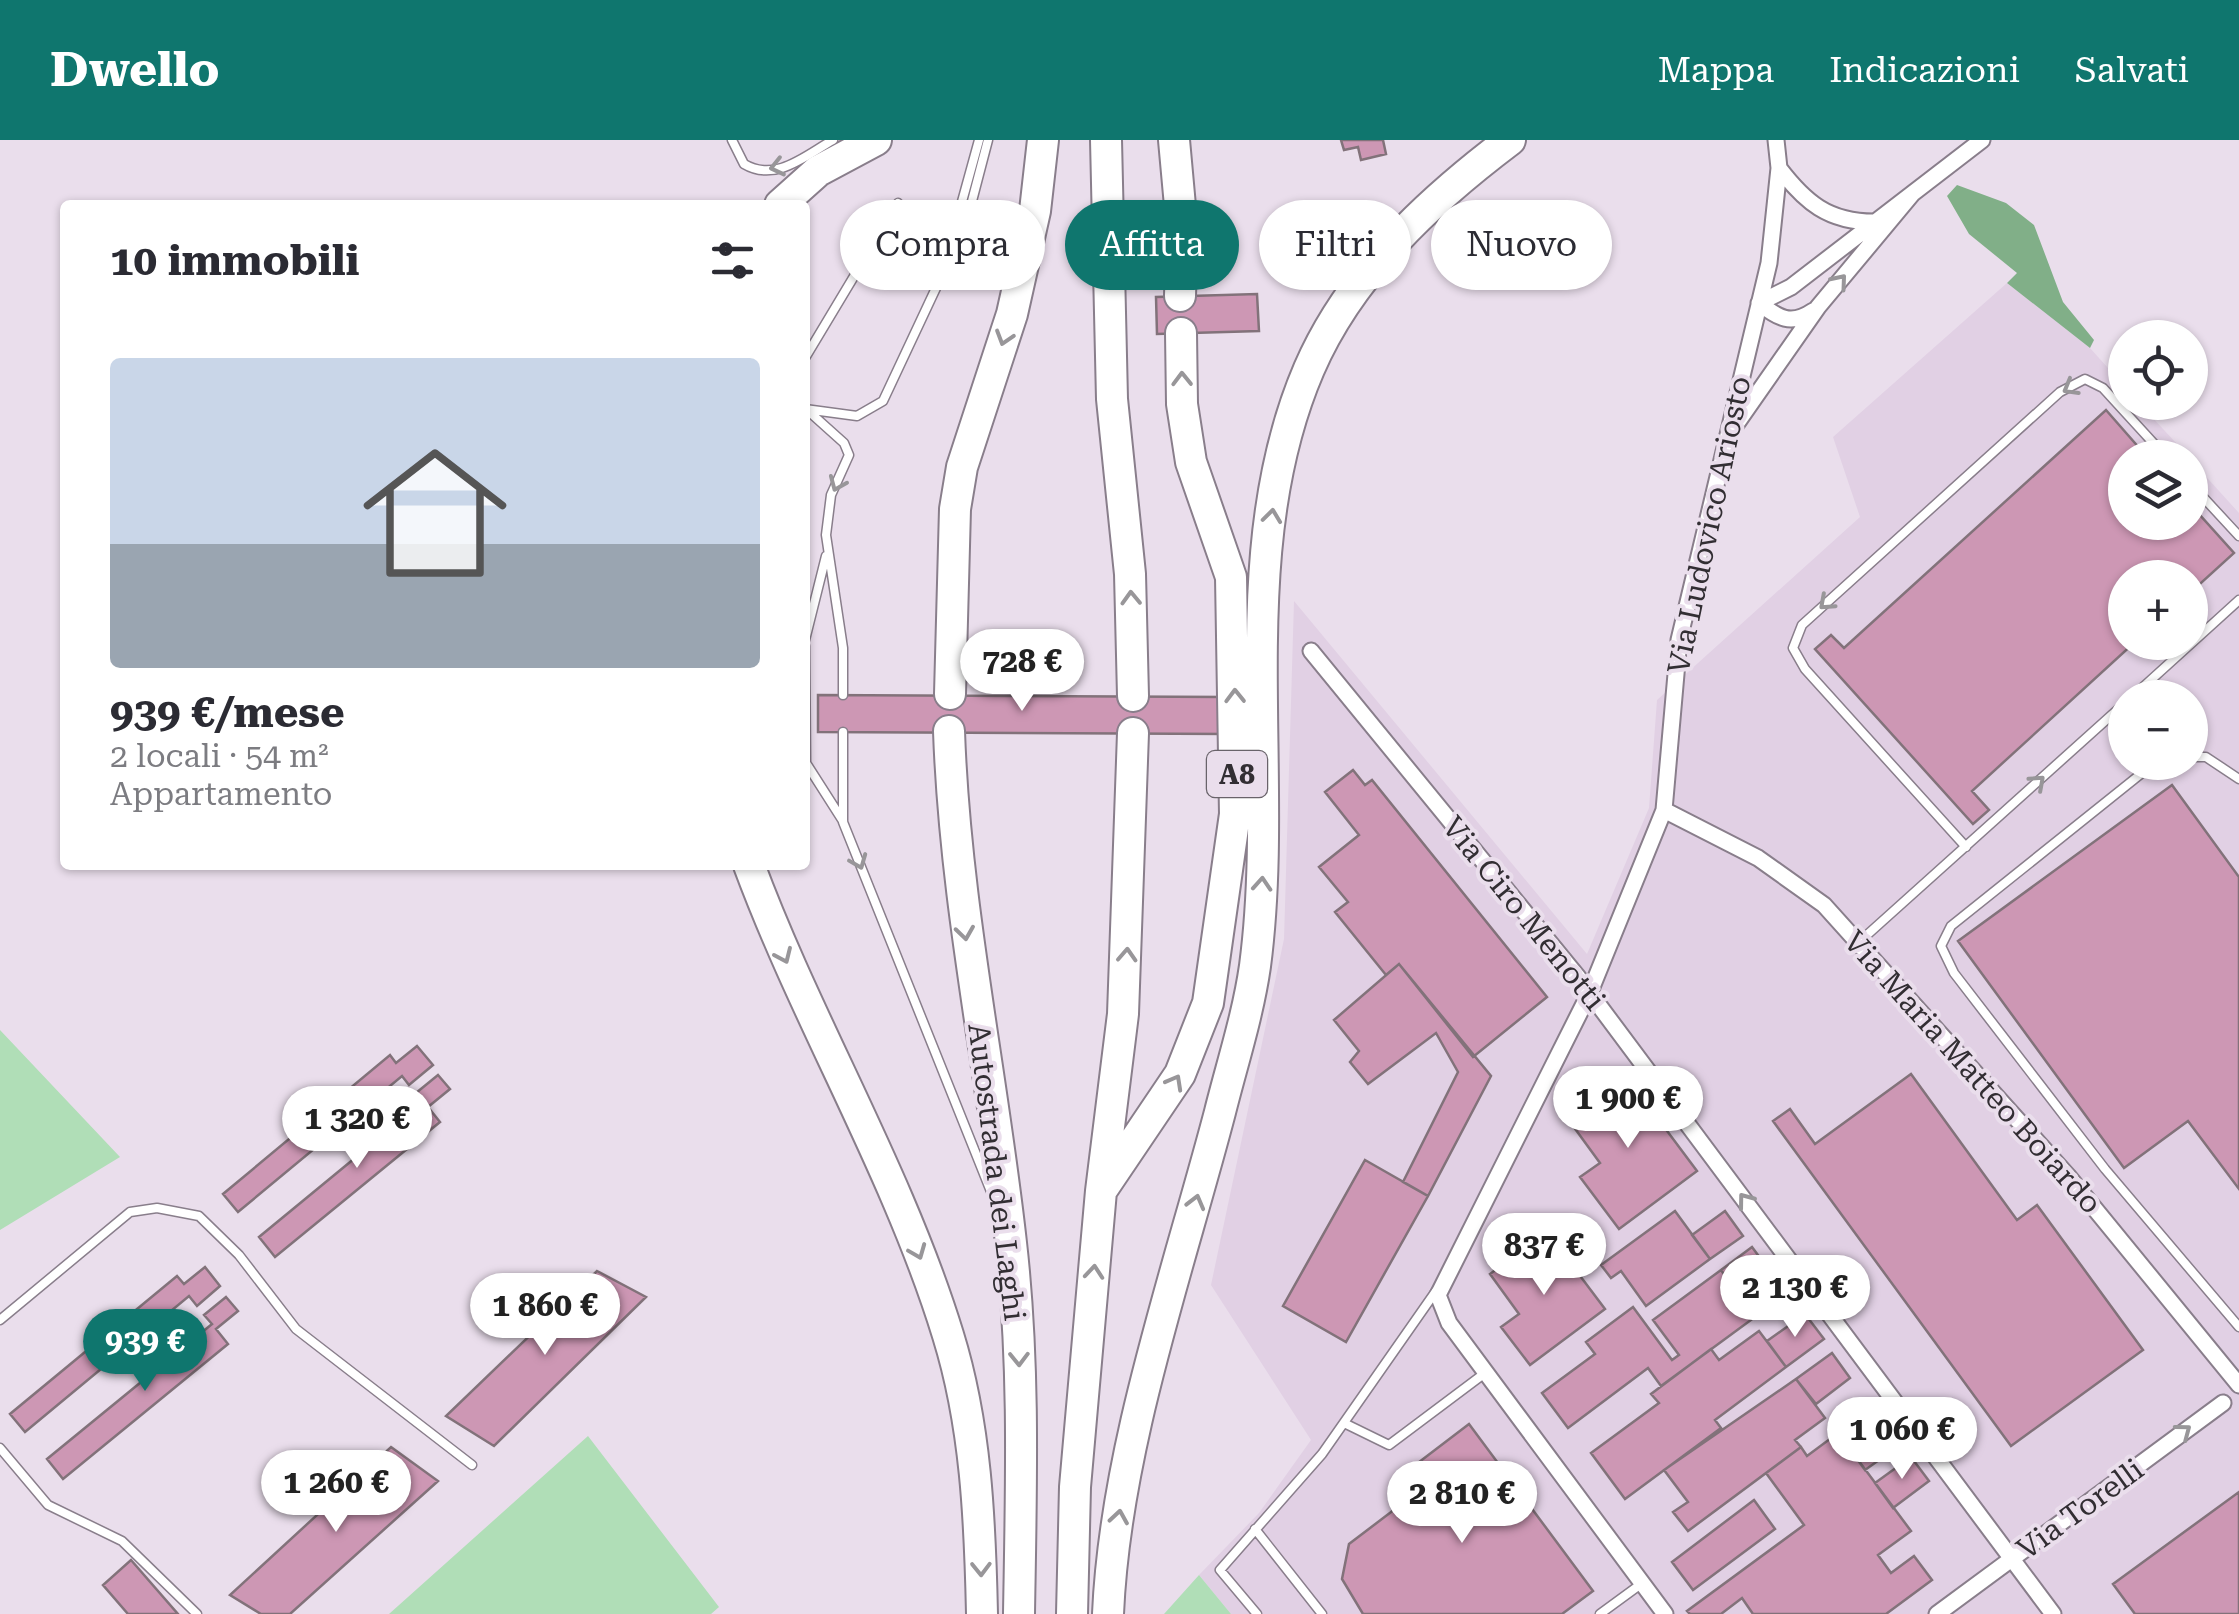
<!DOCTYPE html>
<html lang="it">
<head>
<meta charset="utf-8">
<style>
  :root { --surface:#fff; --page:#f2f2f3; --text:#2b2b33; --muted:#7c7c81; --accent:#0f766e }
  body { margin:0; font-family:"Roboto Serif",serif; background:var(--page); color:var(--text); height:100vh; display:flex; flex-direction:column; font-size:38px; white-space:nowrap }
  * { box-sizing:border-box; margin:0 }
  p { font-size:32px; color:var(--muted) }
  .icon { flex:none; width:55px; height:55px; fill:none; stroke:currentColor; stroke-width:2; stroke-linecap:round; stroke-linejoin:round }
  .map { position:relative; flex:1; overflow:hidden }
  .panel { position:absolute; left:60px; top:60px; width:750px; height:670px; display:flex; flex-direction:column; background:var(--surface); border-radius:10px; box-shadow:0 2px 8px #0004 }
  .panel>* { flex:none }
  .top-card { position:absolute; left:840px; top:60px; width:950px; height:90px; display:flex; gap:20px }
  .buttons { position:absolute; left:2108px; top:180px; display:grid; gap:20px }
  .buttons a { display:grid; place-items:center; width:100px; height:100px; border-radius:50%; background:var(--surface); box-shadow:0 2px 8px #0004; font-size:50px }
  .price { position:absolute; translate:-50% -85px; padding:0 22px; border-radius:35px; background:#fff; color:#222; font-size:32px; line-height:65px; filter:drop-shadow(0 2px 5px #0008) }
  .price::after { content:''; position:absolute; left:50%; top:60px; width:30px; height:22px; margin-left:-15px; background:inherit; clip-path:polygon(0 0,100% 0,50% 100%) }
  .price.current { background:var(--accent); color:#fff }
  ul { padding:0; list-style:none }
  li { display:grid; align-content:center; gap:20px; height:530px; padding:0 50px }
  li span { display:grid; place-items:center; height:310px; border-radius:10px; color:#555 }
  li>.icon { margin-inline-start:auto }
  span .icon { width:180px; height:180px; fill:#fffc; stroke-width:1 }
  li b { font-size:42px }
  h2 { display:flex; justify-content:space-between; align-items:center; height:120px; padding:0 50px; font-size:42px }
  .chip { padding:0 35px; border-radius:45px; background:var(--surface); box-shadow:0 2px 8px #0004; font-size:35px; line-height:90px }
  .chip.current { background:var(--accent); color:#fff }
  header { display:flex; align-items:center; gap:60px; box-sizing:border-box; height:140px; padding:0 50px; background:var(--accent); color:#fff }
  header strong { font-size:48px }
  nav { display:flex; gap:55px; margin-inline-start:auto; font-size:35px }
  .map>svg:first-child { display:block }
</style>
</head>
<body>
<header>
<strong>Dwello</strong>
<nav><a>Mappa</a><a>Indicazioni</a><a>Salvati</a></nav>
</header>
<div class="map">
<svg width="2239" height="1474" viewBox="0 0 2239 1474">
  <rect width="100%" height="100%" fill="#eadeec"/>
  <path fill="#e1d0e4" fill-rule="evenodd" d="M2007,143L2090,208L2125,247V262L2139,263L2189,317L2125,318V382H2190V319L2239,373V1474H1231L1199,1435L1259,1373L1311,1300L1211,1145L1284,799L1294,461L1587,814L1649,668L1657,560L1860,377L1833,297ZM2125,438H2190V502H2125ZM2125,558H2190V622H2125Z"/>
  <path fill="#b0deb7" d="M0,890L120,1017L0,1090Z
    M588,1296L719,1467L711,1474H389Z
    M1199,1435L1231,1474H1164Z"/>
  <path fill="#81af88" d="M1957,45L2006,63L2034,85L2063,162L2094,200L2090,208L2007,143L2017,133L1969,94L1947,56Z"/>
  <path fill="#cd97b4" stroke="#82727a" stroke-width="2.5" d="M1341,0H1383L1386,14L1361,20L1358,7L1344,10Z
    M1257,154L1259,191L1157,194L1156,157Z
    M2106,270L2148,318H2125V382H2190V364L2234,413L2190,453V438H2125V502H2135L1972,651L1989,670L1973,684L1815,509L1831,495L1844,508Z
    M818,555L1227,557V594L818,592Z
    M1353,630L1365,645L1372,640L1547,857L1473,917L1399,824L1386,835L1335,772L1348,762L1319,727L1359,695L1325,652Z
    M2172,645L2239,737V1049L2188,981L2124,1028L1958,801Z
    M1399,824L1491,936L1428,1056L1403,1042L1458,932L1436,893L1368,944L1350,922L1359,911L1334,880Z
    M417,906L433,925L409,945L402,936L238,1072L223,1054L390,915L396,923Z
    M1623,932L1697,1031L1619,1089L1580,1037L1600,1023L1565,975Z
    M1911,934L2017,1080L2037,1065L2143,1210L2011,1306L1773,981L1790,969L1815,1004Z
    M438,935L450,949L428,967L440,982L275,1117L259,1097L423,962L416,953Z
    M1365,1020L1428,1056L1346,1202L1283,1166Z
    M1675,1071L1710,1119L1646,1166L1621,1131L1611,1138L1601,1125Z
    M1725,1071L1743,1096L1710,1119L1692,1095Z
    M1547,1092L1605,1169L1530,1225L1501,1187L1519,1174L1490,1134Z
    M1752,1107L1769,1130L1737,1153L1721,1130Z
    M205,1127L220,1146L197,1166L189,1156L25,1292L10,1274L177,1136L184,1144Z
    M1721,1130L1755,1177L1661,1246L1648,1228L1568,1288L1542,1253L1595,1214L1586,1202L1633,1167L1672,1220L1679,1215L1653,1180Z
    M597,1131L646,1157L494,1306L446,1276Z
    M226,1157L238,1171L216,1189L228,1204L63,1339L47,1319L212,1184L204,1175Z
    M1805,1174L1824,1199L1786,1227L1767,1201Z
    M1759,1191L1786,1227L1715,1280L1721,1288L1625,1359L1591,1313L1659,1263L1651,1254L1711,1209L1719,1220Z
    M1832,1213L1850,1238L1816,1264L1796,1239Z
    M1796,1239L1825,1278L1795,1300L1801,1307L1688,1391L1673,1372L1688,1362L1664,1330Z
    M1881,1280L1900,1305L1865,1330L1847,1305Z
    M1469,1284L1593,1451L1562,1474H1363L1342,1439L1349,1404L1424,1347L1410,1329Z
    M1838,1293L1911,1391L1878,1415L1891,1433L1914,1416L1932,1440L1886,1474H1753L1742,1458L1721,1474H1690L1687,1471L1804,1385L1766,1333L1801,1307L1807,1316Z
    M391,1307L438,1341L290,1474H261L230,1455Z
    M1911,1317L1929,1341L1893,1368L1875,1343Z
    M2239,1352V1474H2135L2113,1444Z
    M1754,1360L1775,1389L1693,1450L1672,1422Z
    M131,1420L178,1474H128L103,1445Z"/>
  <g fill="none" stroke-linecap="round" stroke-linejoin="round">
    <defs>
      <path id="service" d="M732,0L744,24C776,43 806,15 833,0
        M947,116L979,0
        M805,218L898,63
        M805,268L844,303L849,315L831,355L826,395L843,508V555
        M805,269L857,276L883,261L966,84L988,0
        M2190,343L2239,396
        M805,500L826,416
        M805,506L806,623L843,681
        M2131,558L2239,460
        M843,592V682L992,1054
        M2190,617H2206L2239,639
        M2164,622L2147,629L1951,786L1941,806L1954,833L2105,1029L2239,1187
        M1966,707L1805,529L1793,508L1802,485L2060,252L2085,239L2103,248L2167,318
        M1858,803L2125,563
        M0,1180L130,1072L157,1068L199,1076L239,1115L296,1189L472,1325
        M1344,1283L1389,1305L1485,1233
        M0,1308L48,1365L122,1401L197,1474
        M1255,1389L1322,1474
        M1257,1474L1220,1430L1322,1314L1436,1151
        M1600,1474L1641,1444"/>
      <path id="minor" d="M1779,28C1805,62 1828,82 1874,82
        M1759,163L1791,147L1982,0
        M1759,163C1778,178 1791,186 1813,171
        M1730,293L1818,167L1913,53
        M1311,511L1577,836L2053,1474
        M1664,670L1758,718L1824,765L2068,1036L2239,1245
        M1665,1474L1449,1183L1438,1155L1590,852L1664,670L1679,500L1769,123L1779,28L1776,0
        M1937,1474L2223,1263"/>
      <path id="motorway" d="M1106,0L1112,259L1130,434L1133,556
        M1174,0L1182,88L1180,156
        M780,65L818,31L876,0
        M950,554L955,369L962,327L1012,174L1035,71L1043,0
        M949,591C955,764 992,931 1011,1103C1025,1226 1021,1350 1019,1474
        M749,725C808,884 898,1032 948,1195C976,1285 980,1380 982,1474
        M1101,1051L1180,934L1208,863L1235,674L1231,437L1191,322L1182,264L1181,193
        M1072,1474L1075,1347L1101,1051L1123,874L1133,593
        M1108,1474C1115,1310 1178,1132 1220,972C1232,924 1248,875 1255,826C1281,630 1229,415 1309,229C1350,134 1429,61 1510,0"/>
    </defs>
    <use href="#service" stroke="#897e8b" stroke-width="11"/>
    <use href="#minor" stroke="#897e8b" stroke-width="19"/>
    <use href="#motorway" stroke="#897e8b" stroke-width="34"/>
    <use href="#service" stroke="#fff" stroke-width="8"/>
    <use href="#minor" stroke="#fff" stroke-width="15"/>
    <use href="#motorway" stroke="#fff" stroke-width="30"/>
  </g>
  <defs><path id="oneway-chevron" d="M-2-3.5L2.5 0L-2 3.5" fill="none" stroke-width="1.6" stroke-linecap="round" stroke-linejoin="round" transform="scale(2.5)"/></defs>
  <g stroke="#989699">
    <use href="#oneway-chevron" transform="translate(777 27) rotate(167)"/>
    <use href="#oneway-chevron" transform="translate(1840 141) rotate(-50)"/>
    <use href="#oneway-chevron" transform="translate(1004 198) rotate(107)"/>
    <use href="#oneway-chevron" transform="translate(1182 239) rotate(-91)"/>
    <use href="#oneway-chevron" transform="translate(2070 248) rotate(150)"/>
    <use href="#oneway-chevron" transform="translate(837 344) rotate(113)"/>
    <use href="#oneway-chevron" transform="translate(1272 376) rotate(-83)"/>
    <use href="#oneway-chevron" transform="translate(1131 458) rotate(-92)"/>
    <use href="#oneway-chevron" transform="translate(1826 463) rotate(138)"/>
    <use href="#oneway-chevron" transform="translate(1235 556) rotate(-91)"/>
    <use href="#oneway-chevron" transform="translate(2038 642) rotate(-42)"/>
    <use href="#oneway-chevron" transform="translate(859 722) rotate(68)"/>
    <use href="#oneway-chevron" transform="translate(1262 744) rotate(-86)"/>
    <use href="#oneway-chevron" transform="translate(965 793) rotate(82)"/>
    <use href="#oneway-chevron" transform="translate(1127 815) rotate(-87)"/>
    <use href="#oneway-chevron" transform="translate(784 816) rotate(66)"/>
    <use href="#oneway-chevron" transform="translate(1175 942) rotate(-61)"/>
    <use href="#oneway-chevron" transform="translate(1745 1060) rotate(-127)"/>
    <use href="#oneway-chevron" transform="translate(1196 1062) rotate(-75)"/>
    <use href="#oneway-chevron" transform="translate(918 1112) rotate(68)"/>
    <use href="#oneway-chevron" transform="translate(1094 1132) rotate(-85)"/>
    <use href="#oneway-chevron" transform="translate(1019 1219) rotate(89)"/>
    <use href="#oneway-chevron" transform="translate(2184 1291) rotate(-37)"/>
    <use href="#oneway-chevron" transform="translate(1119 1377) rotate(-81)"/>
    <use href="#oneway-chevron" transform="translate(981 1429) rotate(89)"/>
  </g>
  <g text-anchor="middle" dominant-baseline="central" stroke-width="8" stroke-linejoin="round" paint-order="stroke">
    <rect fill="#eadeec" stroke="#69636a" stroke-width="2.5" x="1207" y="611" width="60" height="46" rx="8"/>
    <g font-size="28" font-weight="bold" fill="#322e33">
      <text x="1237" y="634">A8</text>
    </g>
    <g font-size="30" fill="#322e33" stroke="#eadeec">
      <text transform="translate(1709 385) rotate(-78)">Via Ludovico Ariosto</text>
      <text transform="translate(1524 773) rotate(51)">Via Ciro Menotti</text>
      <text transform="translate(1973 932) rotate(48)">Via Maria Matteo Boiardo</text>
      <text transform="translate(997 1032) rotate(83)">Autostrada dei Laghi</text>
      <text transform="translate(2080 1369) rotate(-36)">Via Torelli</text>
    </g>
  </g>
</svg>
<div class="buttons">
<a><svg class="icon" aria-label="locate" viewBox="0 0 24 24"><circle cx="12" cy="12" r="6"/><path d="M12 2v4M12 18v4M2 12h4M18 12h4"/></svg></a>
<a><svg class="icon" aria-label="layers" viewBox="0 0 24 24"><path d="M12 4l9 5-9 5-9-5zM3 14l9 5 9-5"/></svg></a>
<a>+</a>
<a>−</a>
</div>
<b class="price" style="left:1022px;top:574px">728 €</b>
<b class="price" style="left:1628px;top:1011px">1 900 €</b>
<b class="price" style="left:357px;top:1031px">1 320 €</b>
<b class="price" style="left:1544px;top:1158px">837 €</b>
<b class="price" style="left:1795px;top:1200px">2 130 €</b>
<b class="price" style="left:545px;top:1218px">1 860 €</b>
<b class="price current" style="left:145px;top:1254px">939 €</b>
<b class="price" style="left:1902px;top:1342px">1 060 €</b>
<b class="price" style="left:336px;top:1395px">1 260 €</b>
<b class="price" style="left:1462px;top:1406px">2 810 €</b>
<div class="top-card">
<a class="chip">Compra</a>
<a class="chip current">Affitta</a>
<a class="chip">Filtri</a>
<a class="chip">Nuovo</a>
</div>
<section class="panel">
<h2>10 immobili<svg class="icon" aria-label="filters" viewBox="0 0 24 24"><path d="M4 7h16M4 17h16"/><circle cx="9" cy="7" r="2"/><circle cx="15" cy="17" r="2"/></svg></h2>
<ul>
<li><span style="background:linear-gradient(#c9d6e8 60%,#9aa5b1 0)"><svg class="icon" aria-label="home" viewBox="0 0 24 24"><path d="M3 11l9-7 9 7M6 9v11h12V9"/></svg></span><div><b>939 €/mese</b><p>2 locali · 54 m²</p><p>Appartamento</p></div></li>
</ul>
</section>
</div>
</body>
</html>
